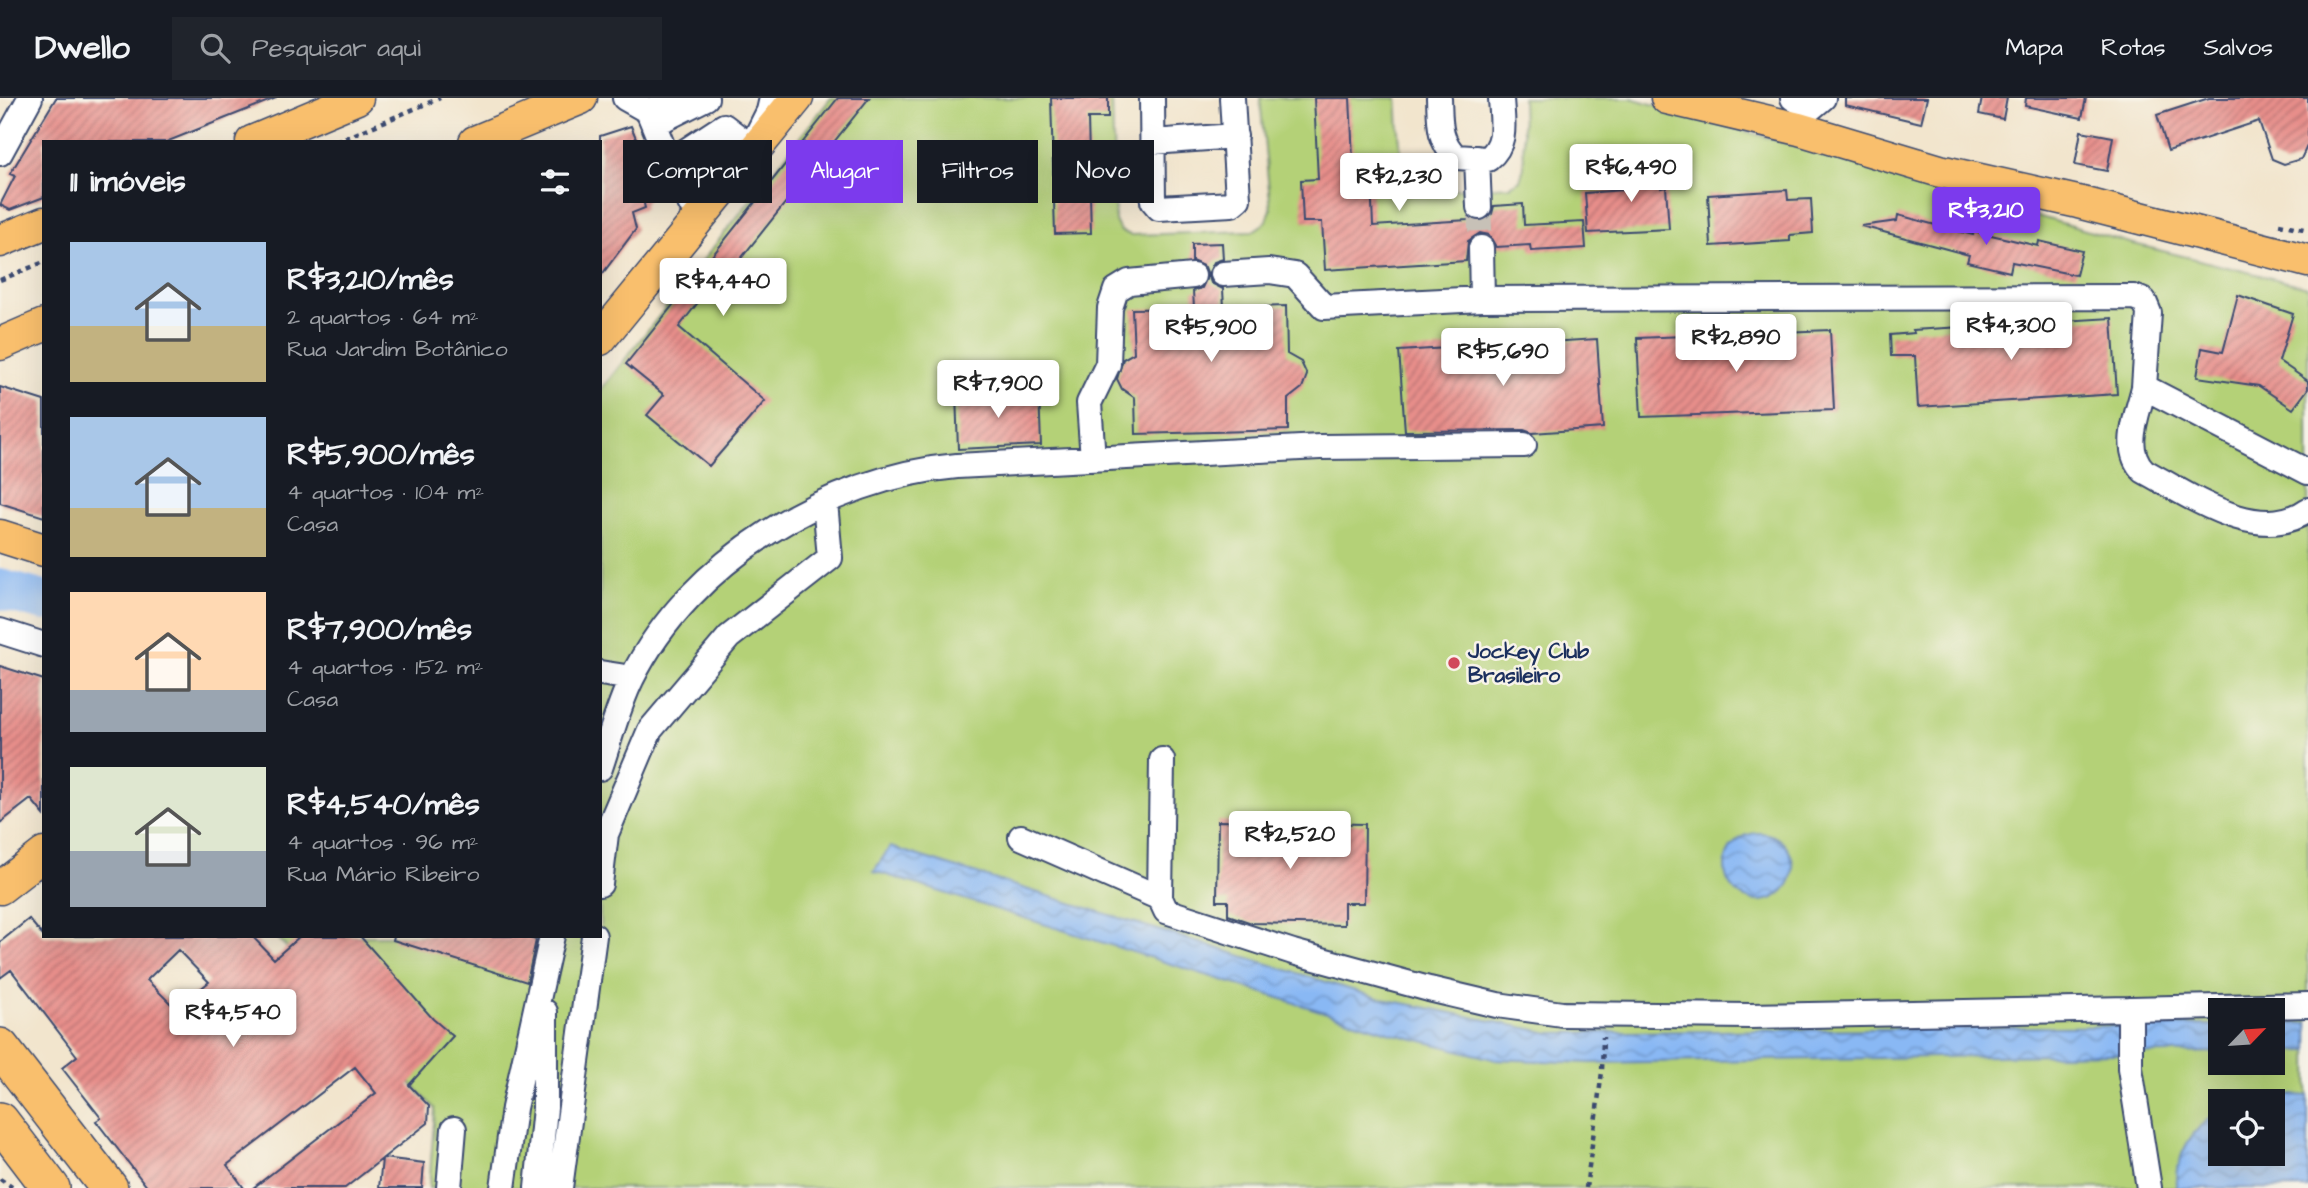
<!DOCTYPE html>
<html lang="pt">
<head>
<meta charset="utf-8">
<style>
  :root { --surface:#171b24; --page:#20242c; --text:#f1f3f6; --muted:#9ea1a6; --line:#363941; --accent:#7c3aed }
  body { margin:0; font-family:"Architects Daughter",sans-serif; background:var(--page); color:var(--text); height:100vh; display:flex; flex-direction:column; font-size:26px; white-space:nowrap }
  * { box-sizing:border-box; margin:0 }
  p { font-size:23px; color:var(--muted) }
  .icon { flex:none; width:38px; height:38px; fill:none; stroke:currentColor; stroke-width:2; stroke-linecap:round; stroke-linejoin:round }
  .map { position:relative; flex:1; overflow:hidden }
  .panel { position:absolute; left:42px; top:42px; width:560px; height:798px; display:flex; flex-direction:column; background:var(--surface); border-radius:0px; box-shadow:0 7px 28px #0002 }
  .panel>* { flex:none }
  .top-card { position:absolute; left:623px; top:42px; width:665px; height:63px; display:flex; gap:14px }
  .needle { width:46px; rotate:65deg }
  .buttons { position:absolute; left:2208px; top:900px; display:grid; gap:14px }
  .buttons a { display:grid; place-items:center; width:77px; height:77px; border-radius:0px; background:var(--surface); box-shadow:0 7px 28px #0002; font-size:35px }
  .price { position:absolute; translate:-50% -60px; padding:0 16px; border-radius:7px; background:#fff; color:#222; font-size:23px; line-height:46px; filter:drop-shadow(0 2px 4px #0008) }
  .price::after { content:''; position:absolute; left:50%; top:42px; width:21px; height:16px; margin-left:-10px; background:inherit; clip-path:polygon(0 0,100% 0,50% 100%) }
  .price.active { background:var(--accent); color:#fff }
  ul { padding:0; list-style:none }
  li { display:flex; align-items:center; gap:21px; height:175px; padding:0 28px }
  li span { display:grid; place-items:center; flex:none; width:196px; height:140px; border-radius:0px; color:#555 }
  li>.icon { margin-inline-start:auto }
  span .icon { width:84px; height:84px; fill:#fffc; stroke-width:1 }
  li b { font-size:30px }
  h2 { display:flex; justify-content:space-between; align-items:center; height:84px; padding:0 28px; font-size:30px }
  .chip { padding:0 24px; border-radius:0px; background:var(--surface); box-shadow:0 7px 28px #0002; font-size:24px; line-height:63px }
  .chip.active { background:var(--accent); color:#fff }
  header { display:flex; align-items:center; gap:42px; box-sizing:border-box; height:98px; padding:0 35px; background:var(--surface); border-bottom:2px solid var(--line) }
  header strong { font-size:33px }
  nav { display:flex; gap:38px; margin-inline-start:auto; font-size:24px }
  .search { width:490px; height:63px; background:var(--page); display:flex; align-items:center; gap:18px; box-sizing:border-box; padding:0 24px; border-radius:0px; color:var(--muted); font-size:26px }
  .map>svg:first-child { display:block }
</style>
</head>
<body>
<header>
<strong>Dwello</strong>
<div class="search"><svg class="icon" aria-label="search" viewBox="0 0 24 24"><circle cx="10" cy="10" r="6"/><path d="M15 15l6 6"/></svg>Pesquisar aqui</div>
<nav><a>Mapa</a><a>Rotas</a><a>Salvos</a></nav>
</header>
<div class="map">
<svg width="2308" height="1090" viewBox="0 0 2308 1090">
  <defs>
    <pattern id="water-waves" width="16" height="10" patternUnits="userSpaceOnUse" patternTransform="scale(1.75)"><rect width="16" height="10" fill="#89b8f4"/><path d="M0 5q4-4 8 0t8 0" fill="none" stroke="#6f96c9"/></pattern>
    <pattern id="building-hatch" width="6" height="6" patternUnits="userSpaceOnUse" patternTransform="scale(1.75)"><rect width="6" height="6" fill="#e78e8a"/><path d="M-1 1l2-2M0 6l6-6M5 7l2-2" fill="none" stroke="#ba7474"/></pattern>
  </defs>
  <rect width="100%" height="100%" fill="#f7f3e8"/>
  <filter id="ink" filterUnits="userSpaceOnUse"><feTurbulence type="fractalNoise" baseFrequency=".0143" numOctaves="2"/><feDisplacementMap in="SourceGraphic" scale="14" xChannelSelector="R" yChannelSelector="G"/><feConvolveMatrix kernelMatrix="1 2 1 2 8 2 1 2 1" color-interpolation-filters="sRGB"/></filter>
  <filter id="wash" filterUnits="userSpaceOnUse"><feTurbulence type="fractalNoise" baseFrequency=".00686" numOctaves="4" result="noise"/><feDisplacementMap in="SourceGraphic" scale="28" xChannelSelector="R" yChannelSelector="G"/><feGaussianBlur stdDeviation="1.57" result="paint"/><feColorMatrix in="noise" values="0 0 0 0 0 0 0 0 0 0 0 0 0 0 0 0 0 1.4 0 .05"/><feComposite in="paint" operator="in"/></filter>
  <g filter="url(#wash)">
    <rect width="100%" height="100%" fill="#f2e5cd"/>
    <path fill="#b4d177" stroke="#68806a" stroke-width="2" fill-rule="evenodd" d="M831,0H1112L1115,123L1120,133L1131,137L1253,133L1265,125L1271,112L1260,0H1397C1399,21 1398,45 1403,65C1413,102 1480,89 1510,88L1520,82L1524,69L1522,0H1631L2130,145L2308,189V1090H429L435,1011L276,838H600V293ZM2221,912H2273V964H2221ZM2221,1003H2273V1055H2221Z"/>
    <path fill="url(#water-waves)" stroke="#5274a9" stroke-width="2" d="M1725 769a34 34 0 1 1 68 0a34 34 0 1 1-68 0Z
      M890,749L1378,900L1550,935L2221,927V954L1591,965L1493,961L1391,935L874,773Z
      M2308,925V953H2273V926Z
      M2294,997L2308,998V1090H2177C2175,1057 2192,1029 2221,1013V1055H2273V1003H2256Z"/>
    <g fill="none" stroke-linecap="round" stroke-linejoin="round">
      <path stroke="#89b8f4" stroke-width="40" d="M0,491L44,503"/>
    </g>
    <g id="blocks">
      <path fill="url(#building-hatch)" fill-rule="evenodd" d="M56,0H276L166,44H44V99L10,112L0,107L15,78L10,76Z
        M838,0H869L719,188L714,184L679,229L765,303L709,368L647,317L664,297L626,266Z
        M1051,0H1108V20H1088L1091,135L1055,136Z
        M1314,0H1350L1354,81L1371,80L1373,128L1468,122V119L1480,124L1492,116L1494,108L1523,106L1524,127L1584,124L1586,150L1531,153L1530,147L1496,149L1489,137L1480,135L1468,143L1466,163L1325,172L1322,124H1303L1301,82L1318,81Z
        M1845,0H1927L1921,25L1845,7Z
        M1982,0H2007L2003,21L1979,16Z
        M2026,0H2086L2082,20L2025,8Z
        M2209,0H2308V46L2301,61L2284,66L2272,61L2259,23L2168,53L2157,17Z
        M631,28L657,90L644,106L645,110L632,115L636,131L600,179V38Z
        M2081,33L2113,39L2107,73L2075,67Z
        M1660,62L1661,90L1666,89L1669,131L1588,135L1585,95L1635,91L1634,63Z
        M1787,92L1788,102L1811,101L1813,135L1790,137V143L1711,148L1708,97Z
        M1898,117L1973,137L1974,133L2038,148L2039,143L2082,153L2076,177L2012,164L2010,174L1967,164L1969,157L1861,128L1897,123Z
        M1222,145L1223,161L1214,164L1208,176L1211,185L1223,191L1224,210L1286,208L1287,256L1301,264L1307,277L1302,290L1288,301V332L1136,336L1135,300L1122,291L1117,281L1123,261L1134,255L1132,211L1194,210L1193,193L1202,190L1208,177L1205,169L1192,163V146Z
        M2238,197L2293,216L2279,263L2308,283V291L2293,311L2259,288L2197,279L2202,250L2223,254Z
        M2112,220L2117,296L1918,309L1915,258H1891L1890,237L1914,235L1913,232Z
        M1830,232L1834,312L1641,319L1637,240Z
        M1597,241L1603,330L1532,335L1524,332L1405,333L1399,253Z
        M0,289L44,303V419L0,405Z
        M1039,292L1041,347L958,351L956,296Z
        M0,568L44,582V717L31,701L0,725Z
        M1218,723L1365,726L1364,805H1344V827L1252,825L1228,817V803H1217Z
        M29,821L43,838H252L274,861L300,838H360L433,921L453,938L409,987L429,1008L428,1025L383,1060L424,1065L422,1090H379L382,1061L345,1090H253L376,995L355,969L227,1067L244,1090H148L96,1023L101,1020L62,970L77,958L11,872L0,880V844ZM178,852L209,884L176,911L147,882Z
        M394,838H523L536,842L527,884L393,842Z"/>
    </g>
  </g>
  <g filter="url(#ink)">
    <use href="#blocks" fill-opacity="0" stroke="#3b4a6f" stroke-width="2"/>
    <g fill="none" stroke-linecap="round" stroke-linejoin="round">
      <path stroke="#c7c1b7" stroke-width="24" stroke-dasharray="24 12" stroke-linecap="butt" d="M1479,109L1481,150"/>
      <defs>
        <path id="minor" d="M625,0L648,13L679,0
          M1152,0L1153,103L1159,110L1232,106L1238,101L1232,0
          M1439,0C1440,23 1438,42 1456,59L1488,61C1508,45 1502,23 1501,0
          M1793,0L1811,10L1823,0
          M648,13L669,64
          M666,20L706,0
          M757,37L769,13L772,0
          M1153,44L1235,38
          M0,55L30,0
          M1477,60L1479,109
          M697,118L669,64L724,28L754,51
          M1481,150L1482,201
          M1223,176L1269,173L1295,177L1324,209L1482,201L2134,199L2144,203L2149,215L2144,289L2308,374
          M2144,289C2138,316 2121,351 2144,373C2189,397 2258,447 2308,412
          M1093,361L1089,305L1108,266L1110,210L1116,192L1129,184L1193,178
          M0,533L44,547
          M600,575L632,580
          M1162,662L1160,800L1166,813L1293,854L1429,891L1497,907L1562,916L1750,918L2130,911V970L2149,1090
          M600,670C610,641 618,608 632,580C690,463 829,379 957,368L1320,349L1524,347
          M1021,739L1160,800
          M600,786L606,736L650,632L729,539L830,460L825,404
          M2130,911L2308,907
          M449,1090L454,1031
          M503,1090L514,1010L552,838
          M537,1090L545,1010V914
          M560,1090L594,838"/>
        <path id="major" d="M1667,0L1799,31L1940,73L2078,104L2308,163
          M252,44L357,0
          M475,44L581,0
          M0,143L44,125
          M600,241L797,0
          M0,246L44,227
          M0,438L44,452
          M0,790L44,756"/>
        <path id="highway" d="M0,949L109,1090
          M0,1023L51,1090"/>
      </defs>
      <use href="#minor" stroke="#3b4a6f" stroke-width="28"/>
      <use href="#major" stroke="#3b4a6f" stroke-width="35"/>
      <use href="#highway" stroke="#3b4a6f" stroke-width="40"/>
      <path stroke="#3b4a6f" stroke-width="4.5" stroke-dasharray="5 5" stroke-linecap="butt" d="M336,44L440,0
        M2279,126L2308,132
        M0,182L44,164
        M0,1081L12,1089
        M1586,1090L1602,974L1603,939"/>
      <use href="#minor" stroke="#fff" stroke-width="24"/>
      <use href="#major" stroke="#f9bf6d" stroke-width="32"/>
      <use href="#highway" stroke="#f9bf6d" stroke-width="37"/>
    </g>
  </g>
  <circle fill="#d1495b" stroke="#f7f3e8" stroke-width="2.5" cx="1454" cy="565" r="7"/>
  <g text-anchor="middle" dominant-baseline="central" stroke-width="5" stroke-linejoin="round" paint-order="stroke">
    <g font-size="21" font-weight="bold" fill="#1b2f5e" stroke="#f7f3e8" text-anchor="start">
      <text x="1468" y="553">Jockey Club<tspan x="1468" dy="24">Brasileiro</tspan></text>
    </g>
  </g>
</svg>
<div class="buttons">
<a><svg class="needle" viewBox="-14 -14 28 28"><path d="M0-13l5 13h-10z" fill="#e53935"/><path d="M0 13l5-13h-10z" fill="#9ea1a6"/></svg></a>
<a><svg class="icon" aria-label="locate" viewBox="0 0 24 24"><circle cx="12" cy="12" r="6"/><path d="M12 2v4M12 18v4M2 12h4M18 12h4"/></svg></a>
</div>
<b class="price" style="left:1631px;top:106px">R$6,490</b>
<b class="price" style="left:1399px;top:115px">R$2,230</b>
<b class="price active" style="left:1986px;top:149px">R$3,210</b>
<b class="price" style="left:723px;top:220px">R$4,440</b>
<b class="price" style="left:2011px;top:264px">R$4,300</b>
<b class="price" style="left:1211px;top:266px">R$5,900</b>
<b class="price" style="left:1736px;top:276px">R$2,890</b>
<b class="price" style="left:1503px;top:290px">R$5,690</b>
<b class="price" style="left:998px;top:322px">R$7,900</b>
<b class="price" style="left:1290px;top:773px">R$2,520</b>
<b class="price" style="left:233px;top:951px">R$4,540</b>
<div class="top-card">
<a class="chip">Comprar</a>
<a class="chip active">Alugar</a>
<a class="chip">Filtros</a>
<a class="chip">Novo</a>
</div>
<section class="panel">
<h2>11 imóveis<svg class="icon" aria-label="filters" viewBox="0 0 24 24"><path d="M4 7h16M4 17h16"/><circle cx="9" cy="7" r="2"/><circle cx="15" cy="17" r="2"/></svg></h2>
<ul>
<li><span style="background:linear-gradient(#a9c7e8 60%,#c2b280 0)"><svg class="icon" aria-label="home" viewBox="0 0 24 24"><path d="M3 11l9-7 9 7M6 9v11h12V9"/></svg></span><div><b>R$3,210/mês</b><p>2 quartos · 64 m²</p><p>Rua Jardim Botânico</p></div></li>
<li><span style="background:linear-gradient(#a9c7e8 65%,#c2b280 0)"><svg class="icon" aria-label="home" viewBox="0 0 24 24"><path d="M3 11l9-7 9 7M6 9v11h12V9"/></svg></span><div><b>R$5,900/mês</b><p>4 quartos · 104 m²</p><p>Casa</p></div></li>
<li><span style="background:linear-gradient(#ffd9b3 70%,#9aa5b1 0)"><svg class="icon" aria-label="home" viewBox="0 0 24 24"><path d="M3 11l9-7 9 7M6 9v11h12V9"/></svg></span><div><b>R$7,900/mês</b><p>4 quartos · 152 m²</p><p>Casa</p></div></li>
<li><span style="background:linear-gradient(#dfe7d0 60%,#9aa5b1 0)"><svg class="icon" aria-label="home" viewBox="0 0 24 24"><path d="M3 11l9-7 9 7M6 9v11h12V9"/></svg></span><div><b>R$4,540/mês</b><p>4 quartos · 96 m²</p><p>Rua Mário Ribeiro</p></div></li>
</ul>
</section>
</div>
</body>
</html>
